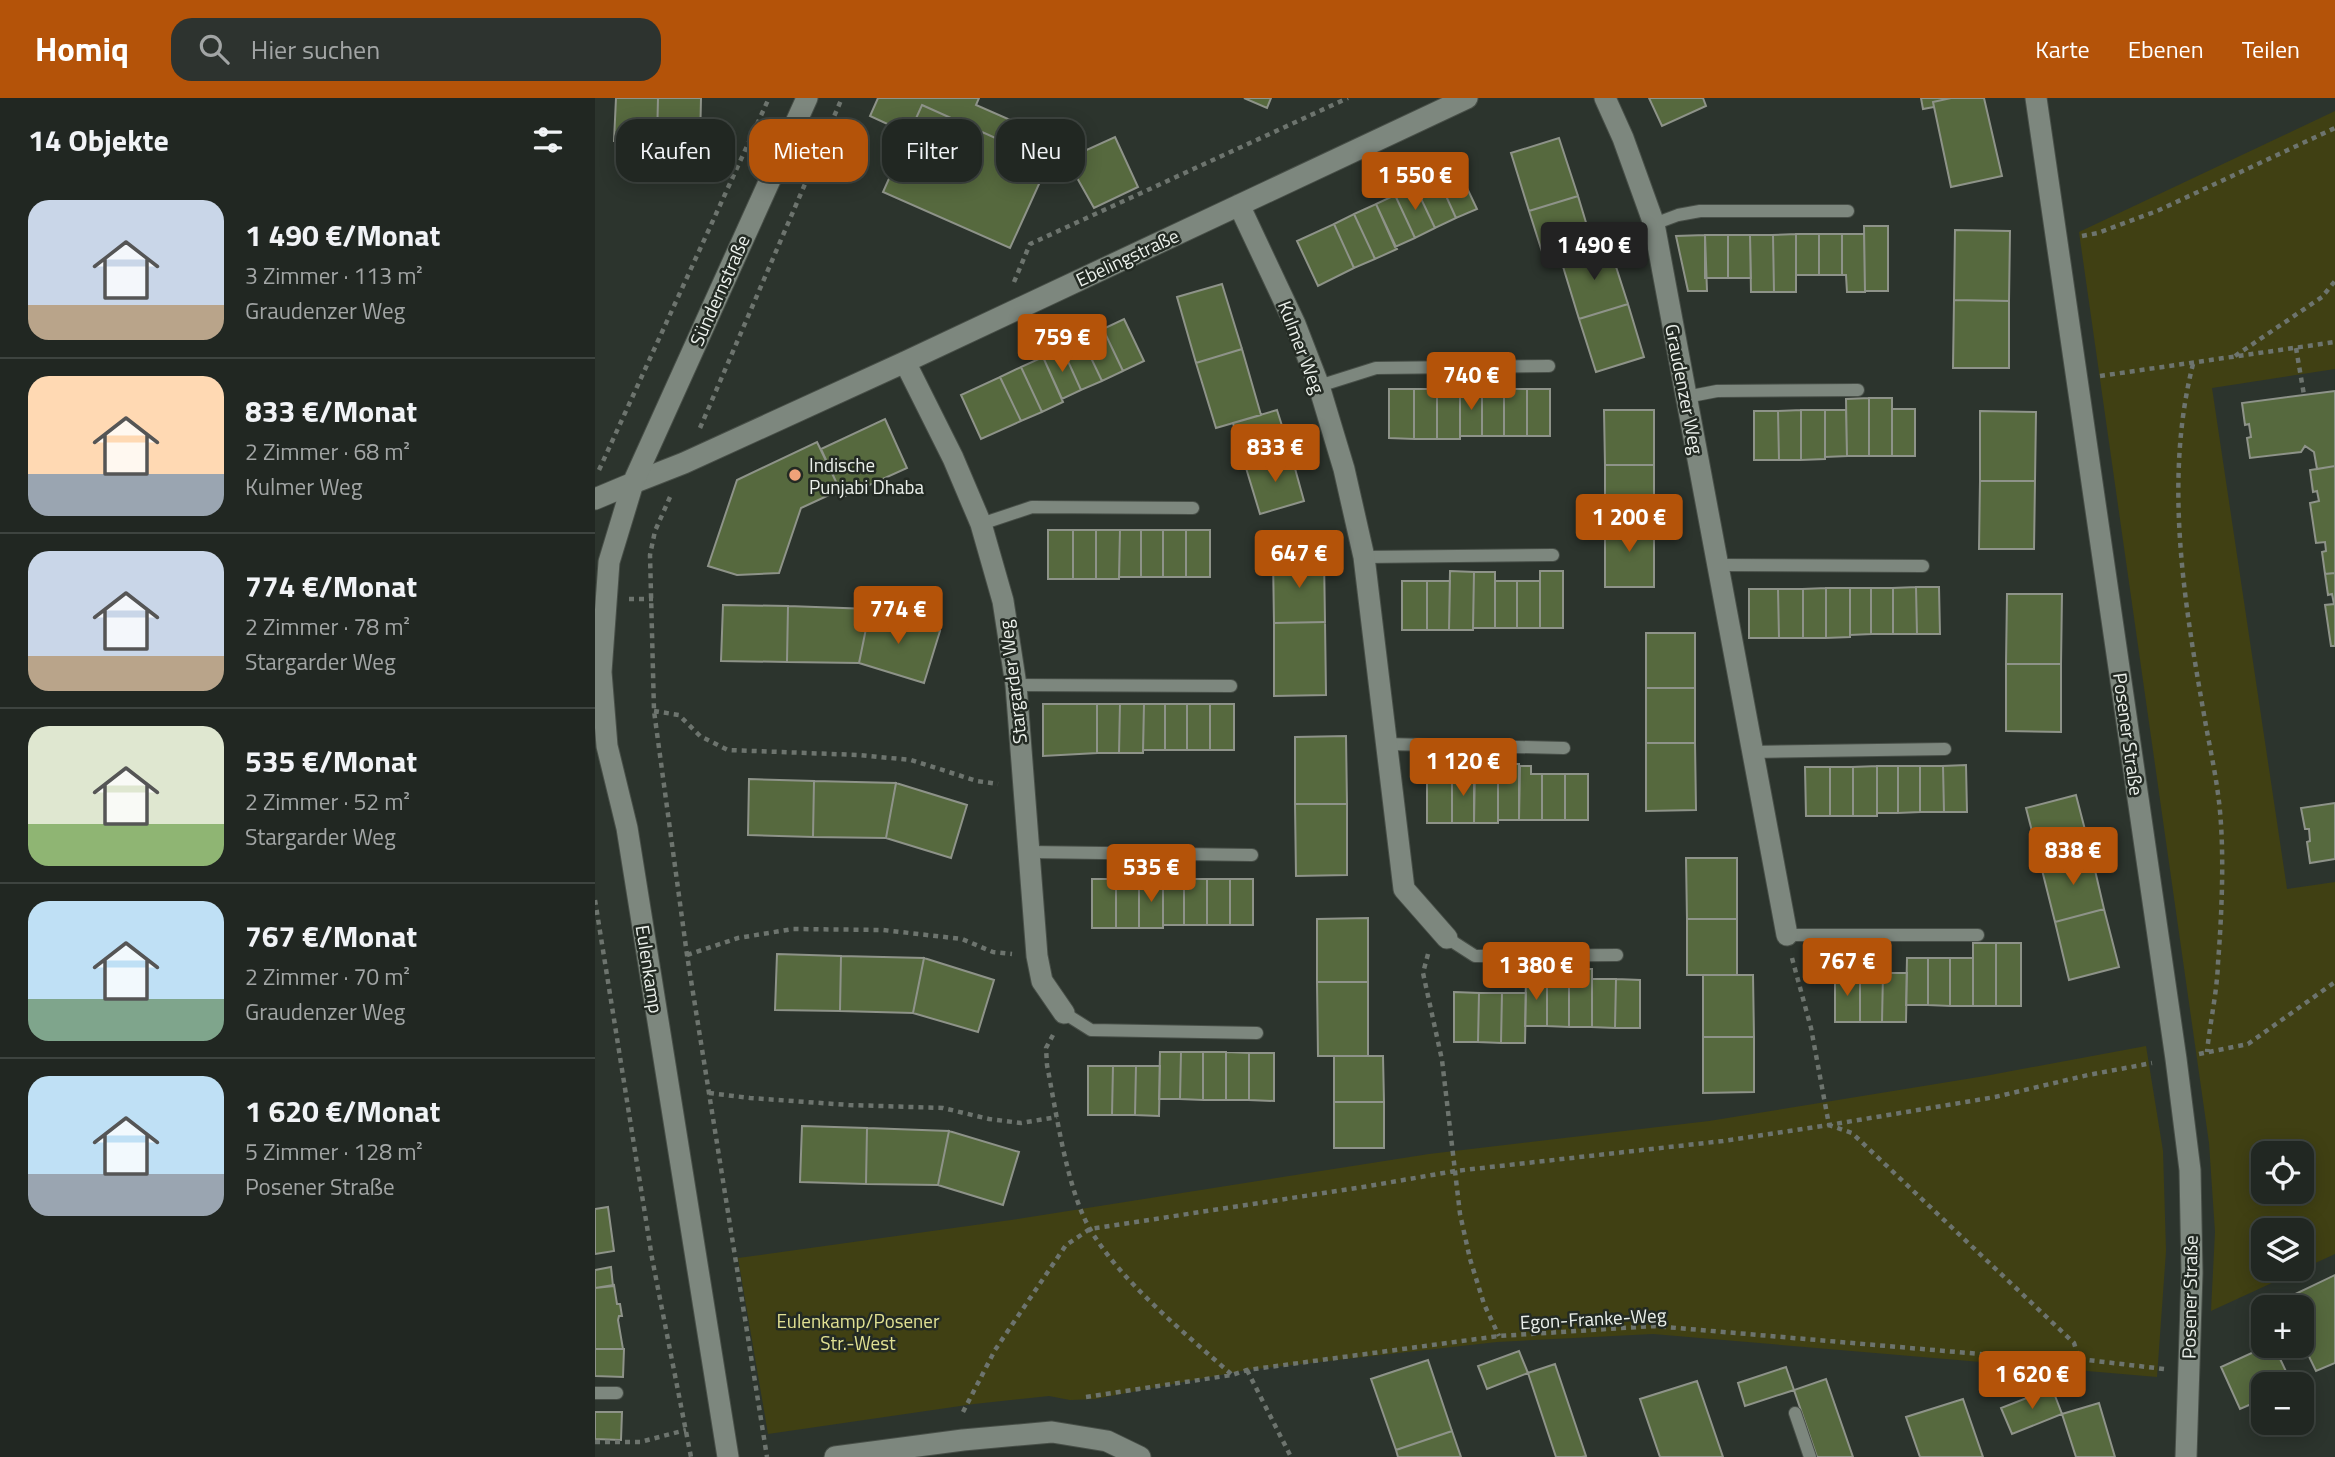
<!DOCTYPE html>
<html lang="de">
<head>
<meta charset="utf-8">
<style>
  :root { --surface:#212722; --page:#2d332f; --text:#f1f3f6; --muted:#a2a5a5; --line:#3e4440; --accent:#b45309 }
  body { margin:0; font-family:"Titillium Web",sans-serif; background:var(--page); color:var(--text); height:100vh; display:flex; flex-direction:column; font-size:26px; white-space:nowrap }
  * { box-sizing:border-box; margin:0 }
  p { font-size:23px; color:var(--muted) }
  .icon { flex:none; width:38px; height:38px; fill:none; stroke:currentColor; stroke-width:2; stroke-linecap:round; stroke-linejoin:round }
  .map { position:relative; flex:1; overflow:hidden }
  .sheet { display:flex; flex-direction:column; background:var(--surface); width:595px }
  .sheet>* { flex:none }
  .hud { position:absolute; left:21px; top:21px; width:665px; height:63px; display:flex; gap:14px }
  .tools { position:absolute; left:1656px; top:1043px; display:grid; gap:14px }
  .tools a { display:grid; place-items:center; width:63px; height:63px; border-radius:14px; background:var(--surface); box-shadow:0 4px 18px #0003,0 0 0 2px var(--line); font-size:35px }
  .price { position:absolute; translate:-50% -60px; padding:0 16px; border-radius:7px; background:var(--accent); color:#fff; font-size:23px; line-height:46px; filter:drop-shadow(0 2px 4px #0008) }
  .price::after { content:''; position:absolute; left:50%; top:42px; width:21px; height:16px; margin-left:-10px; background:inherit; clip-path:polygon(0 0,100% 0,50% 100%) }
  .price.selected { background:#222; color:#fff }
  ul { padding:0; list-style:none }
  li { display:flex; align-items:center; gap:21px; height:175px; padding:0 28px }
  li+li { border-top:2px solid var(--line) }
  li span { display:grid; place-items:center; flex:none; width:196px; height:140px; border-radius:21px; color:#555 }
  li>.icon { margin-inline-start:auto }
  span .icon { width:84px; height:84px; fill:#fffc; stroke-width:1 }
  li b { font-size:30px }
  h2 { display:flex; justify-content:space-between; align-items:center; height:84px; padding:0 28px; font-size:30px }
  .tag { padding:0 24px; border-radius:21px; background:var(--surface); box-shadow:0 4px 18px #0003,0 0 0 2px var(--line); font-size:24px; line-height:63px }
  .tag.selected { background:var(--accent); color:#fff }
  header { display:flex; align-items:center; gap:42px; box-sizing:border-box; height:98px; padding:0 35px; background:var(--accent); color:#fff }
  header strong { font-size:33px }
  nav { display:flex; gap:38px; margin-inline-start:auto; font-size:24px }
  .search { width:490px; height:63px; background:var(--page); display:flex; align-items:center; gap:18px; box-sizing:border-box; padding:0 24px; border-radius:21px; color:var(--muted); font-size:26px }
  main { display:flex; flex:1; min-height:0 }
  .map>svg:first-child { display:block }
</style>
</head>
<body>
<header>
<strong>Homiq</strong>
<div class="search"><svg class="icon" aria-label="search" viewBox="0 0 24 24"><circle cx="10" cy="10" r="6"/><path d="M15 15l6 6"/></svg>Hier suchen</div>
<nav><a>Karte</a><a>Ebenen</a><a>Teilen</a></nav>
</header>
<main>
<section class="sheet">
<h2>14 Objekte<svg class="icon" aria-label="filters" viewBox="0 0 24 24"><path d="M4 7h16M4 17h16"/><circle cx="9" cy="7" r="2"/><circle cx="15" cy="17" r="2"/></svg></h2>
<ul>
<li><span style="background:linear-gradient(#c9d6e8 75%,#b9a48a 0)"><svg class="icon" aria-label="home" viewBox="0 0 24 24"><path d="M3 11l9-7 9 7M6 9v11h12V9"/></svg></span><div><b>1 490 €/Monat</b><p>3 Zimmer · 113 m²</p><p>Graudenzer Weg</p></div></li>
<li><span style="background:linear-gradient(#ffd9b3 70%,#9aa5b1 0)"><svg class="icon" aria-label="home" viewBox="0 0 24 24"><path d="M3 11l9-7 9 7M6 9v11h12V9"/></svg></span><div><b>833 €/Monat</b><p>2 Zimmer · 68 m²</p><p>Kulmer Weg</p></div></li>
<li><span style="background:linear-gradient(#c9d6e8 75%,#b9a48a 0)"><svg class="icon" aria-label="home" viewBox="0 0 24 24"><path d="M3 11l9-7 9 7M6 9v11h12V9"/></svg></span><div><b>774 €/Monat</b><p>2 Zimmer · 78 m²</p><p>Stargarder Weg</p></div></li>
<li><span style="background:linear-gradient(#dfe7d0 70%,#8fb573 0)"><svg class="icon" aria-label="home" viewBox="0 0 24 24"><path d="M3 11l9-7 9 7M6 9v11h12V9"/></svg></span><div><b>535 €/Monat</b><p>2 Zimmer · 52 m²</p><p>Stargarder Weg</p></div></li>
<li><span style="background:linear-gradient(#bfe0f5 70%,#7fa58c 0)"><svg class="icon" aria-label="home" viewBox="0 0 24 24"><path d="M3 11l9-7 9 7M6 9v11h12V9"/></svg></span><div><b>767 €/Monat</b><p>2 Zimmer · 70 m²</p><p>Graudenzer Weg</p></div></li>
<li><span style="background:linear-gradient(#bfe0f5 70%,#9aa5b1 0)"><svg class="icon" aria-label="home" viewBox="0 0 24 24"><path d="M3 11l9-7 9 7M6 9v11h12V9"/></svg></span><div><b>1 620 €/Monat</b><p>5 Zimmer · 128 m²</p><p>Posener Straße</p></div></li>
</ul>
</section>
<div class="map">
<svg width="1740" height="1359" viewBox="0 0 1740 1359">
  <rect width="100%" height="100%" fill="#2c342d"/>
  <path fill="#404013" fill-rule="evenodd" d="M1740,13V271L1617,290L1692,791L1740,784V1156L1616,1213L1620,1134L1614,1045L1484,134ZM1668,1055H1706V1094H1668ZM1668,1132H1706V1171H1668Z
    M1551,948L1568,1053L1571,1153L1562,1279L1058,1236L902,1244L652,1272L500,1301L475,1302L454,1298L379,1306L173,1336L143,1160L416,1122L834,1056L1114,1023L1390,978Z"/>
  <path fill="#56693e" stroke="#8e9389" stroke-width="2" d="M21,0H63L62,44L19,43Z
    M63,0H106L105,45L62,44Z
    M283,0H384L381,7L463,43L454,64L327,7L314,36L275,18Z
    M649,0H676L672,10Z
    M1054,0H1108L1111,8L1067,28Z
    M1326,0H1356L1338,4L1339,9L1328,11Z
    M1356,0H1389L1407,78L1356,89L1338,4Z
    M327,7L454,64L415,150L288,94Z
    M520,39L543,89L499,110L481,78L484,77L476,59Z
    M964,40L983,98L934,113L916,55Z
    M862,69L882,111L861,120L842,78Z
    M842,78L861,120L840,130L820,88Z
    M820,88L840,130L820,140L800,97Z
    M800,97L820,140L800,149L781,106Z
    M983,98L999,151L951,166L934,113Z
    M781,106L802,151L780,161L759,116Z
    M759,116L780,161L759,170L739,126Z
    M739,126L759,170L723,188L702,143Z
    M1269,128H1293V193H1270Z
    M1360,132L1415,133L1414,203L1359,202Z
    M1201,136V194H1179L1178,137Z
    M1201,136H1224V177H1201Z
    M1224,136H1247V177H1224Z
    M1247,136H1269L1270,194H1252L1251,177H1247Z
    M1110,137H1133V180H1110Z
    M1110,137L1112,193H1093L1081,138Z
    M1133,137H1155L1156,180H1133Z
    M1155,137H1178L1179,194H1156Z
    M1014,147L1033,206L984,221L966,162Z
    M627,186L647,251L601,265L582,199Z
    M1359,202L1414,203V270H1358Z
    M1033,206L1049,259L1001,274L984,221Z
    M529,221L549,263L528,273L508,231Z
    M508,231L528,273L507,283L487,241Z
    M487,241L507,283L486,292L467,250Z
    M467,250L486,292L467,301L448,259Z
    M647,251L666,317L621,330L601,265Z
    M448,259L468,304L447,314L426,269Z
    M426,269L447,314L426,323L405,279Z
    M405,279L426,323L386,341L366,297Z
    M794,291H819V341L794,340Z
    M819,291H842V341H819Z
    M842,291H865V341H842Z
    M865,291H887V338H865Z
    M887,291H909V338H887Z
    M909,291H932V338H909Z
    M932,291H955V338H932Z
    M1740,293V368L1722,371L1719,354L1710,348L1706,354L1655,360L1652,340L1656,339L1654,326L1650,327L1647,305Z
    M1274,300V358H1252L1251,301Z
    M1274,300H1297V358H1274Z
    M1297,311H1320V358H1297Z
    M682,312L696,356L651,370L638,325Z
    M1009,312H1059V367H1010Z
    M1206,312V362H1184L1183,313Z
    M1206,312H1230V361L1206,362Z
    M1230,312H1251L1252,358L1230,359Z
    M1159,313H1183L1184,362H1159Z
    M1385,313L1441,314L1440,383H1385Z
    M290,321L312,370L248,399L226,351Z
    M222,344L245,392L206,410L184,475L142,477L113,468L142,382Z
    M696,356L709,403L665,416L651,370Z
    M1010,367H1059V422H1010Z
    M1740,368V475L1730,476L1727,454L1731,453L1730,444L1721,445L1715,405L1724,403L1722,393L1718,394L1715,372Z
    M1385,383H1440L1439,451H1384Z
    M1010,422H1059V489H1010Z
    M453,432H478V481H453Z
    M478,432H501V481H478Z
    M501,432H525L524,481H501Z
    M525,432H546V479H524Z
    M546,432H568V479H546Z
    M568,432H591V479H568Z
    M591,432H615V479H591Z
    M678,459H729L730,524L679,525Z
    M855,473L879,474L878,532H854Z
    M945,473H968V530H945Z
    M879,474H900V530H878Z
    M1740,475V548H1736L1730,507L1739,506L1737,496L1733,497L1730,476Z
    M807,483H832V532H807Z
    M832,483H855L854,532H832Z
    M900,483H922V530H900Z
    M922,483H945V530H922Z
    M1321,489L1322,536H1298V490Z
    M1321,489H1344L1345,536H1322Z
    M1231,490V540H1208V491Z
    M1231,490H1255V539L1231,540Z
    M1255,490H1276V536L1255,537Z
    M1276,490H1298V536H1276Z
    M1154,491H1183L1184,540H1154Z
    M1183,491H1208V540H1184Z
    M1412,496H1467L1466,566H1411Z
    M128,507L193,508L192,564L126,563Z
    M193,508L275,511L264,565L192,564Z
    M275,511L345,533L329,585L264,565Z
    M730,524L731,597L679,598V525Z
    M1051,535H1100V590H1051Z
    M1411,566H1466V634L1411,633Z
    M1051,590H1100V645H1051Z
    M448,606H502V655L448,658Z
    M502,606H525L524,655H502Z
    M525,606H549L548,655H524Z
    M549,606H570V652H548Z
    M570,606H592V652H570Z
    M592,606H615V652H592Z
    M615,606H639V652H615Z
    M751,638L752,706H700V639Z
    M1051,645H1100L1101,712L1051,713Z
    M903,666H924V722H903Z
    M880,667H890V676H903V725H879Z
    M1371,667L1372,714H1349L1348,668Z
    M925,668H936V676H947V722H924Z
    M1282,668V718H1258V669Z
    M1282,668H1303V715H1282Z
    M1303,668H1325V714L1303,715Z
    M1325,668H1348L1349,714H1325Z
    M1210,669H1235V718H1211Z
    M1235,669H1258V718H1235Z
    M832,676H857V725H832Z
    M857,676H879V725H857Z
    M947,676H970V722H947Z
    M970,676H993V722H970Z
    M154,681L219,683L218,739L153,737Z
    M219,683L301,685L291,740L218,739Z
    M301,685L372,707L356,760L291,740Z
    M1481,697L1496,755L1446,768L1431,710Z
    M1740,705V761L1715,765L1712,744L1715,743L1714,731H1710L1706,710Z
    M700,706H752V777L701,778Z
    M1496,755L1509,811L1460,824L1446,768Z
    M1091,760H1142V821H1092Z
    M497,781H521V830H497Z
    M521,781H544V830H521Z
    M544,781H568V830H544Z
    M568,781H589V827H568Z
    M589,781H612V827H589Z
    M612,781H635V827H612Z
    M635,781H658V827H635Z
    M1509,811L1524,869L1474,882L1460,824Z
    M773,820V884H722V821Z
    M1092,821H1142V877H1092Z
    M1378,845H1401V908H1378Z
    M1401,845H1426V908H1401Z
    M182,856L246,858L245,913L180,912Z
    M246,858L329,860L318,915L245,913Z
    M329,860L399,882L383,934L318,915Z
    M1312,860H1333V907H1311Z
    M1333,860H1355V908L1333,907Z
    M1355,860H1378V908H1355Z
    M952,871H974V929L952,928Z
    M974,871H997V929H974Z
    M1240,875H1265V924H1240Z
    M1265,875H1288L1287,924H1265Z
    M1288,875H1312L1311,924H1287Z
    M1108,877H1158L1159,939H1108Z
    M931,880L952,881V928H930Z
    M997,881H1021L1020,930L997,929Z
    M1021,881L1045,882V930H1020Z
    M722,884H773V958H723Z
    M859,894L884,895L883,944H859Z
    M884,895H907L906,945L883,944Z
    M907,895H931L930,945H906Z
    M1108,939H1159V994L1108,995Z
    M565,954H586L585,1001H564Z
    M586,954H608V1002L585,1001Z
    M608,954H631V1002H608Z
    M631,954L654,955V1002H631Z
    M654,955H679V1003L654,1002Z
    M739,958H788L789,1004H739Z
    M493,968H518L517,1017H493Z
    M518,968H541L540,1017H517Z
    M541,968H565L564,1018L540,1017Z
    M739,1004H789V1050H739Z
    M207,1028L272,1030L271,1086L205,1084Z
    M272,1030L354,1033L343,1087L271,1086Z
    M354,1033L424,1054L408,1107L343,1087Z
    M13,1109L19,1153L0,1156V1111Z
    M16,1169L18,1188L0,1190V1172Z
    M1740,1177V1265L1721,1273L1706,1242V1231L1708,1230L1706,1209H1699L1694,1199Z
    M19,1187L22,1206H25L27,1218H24L23,1222L28,1251H0V1190Z
    M1672,1248H1679L1697,1286H1668V1301L1645,1311L1626,1269Z
    M0,1251H29L28,1279L0,1278Z
    M924,1253L933,1275L892,1291L883,1268Z
    M833,1262L857,1333L801,1352L776,1281Z
    M960,1266L991,1358L987,1359H961L933,1275Z
    M1191,1269L1199,1292L1150,1308L1143,1285Z
    M1231,1281L1258,1359H1222L1199,1292Z
    M1102,1283L1128,1359H1065L1045,1301Z
    M1457,1290L1467,1316L1417,1336L1406,1310Z
    M1368,1301L1388,1359H1325L1311,1319Z
    M1504,1305L1520,1359H1481L1467,1316Z
    M0,1314H27L26,1342L0,1341Z
    M857,1333L866,1359H803L801,1352Z"/>
  <g fill="none" stroke-linecap="round" stroke-linejoin="round">
    <defs>
      <path id="service" d="M1059,126L1083,117L1105,113H1253
        M724,288L781,270L954,268
        M1091,299L1122,293L1263,292
        M386,426L437,409L598,410
        M769,459L958,457
        M1123,467L1328,468
        M421,587L636,588
        M791,646L969,650
        M1157,654L1350,651
        M434,754L657,757
        M1192,837H1383
        M852,840L880,858L1022,857
        M469,915L496,932L662,935
        M0,1295H22
        M1200,1315L1215,1359"/>
      <path id="minor" d="M1010,0L1028,40L1059,126L1192,837
        M1441,0L1581,961L1595,1072L1597,1175L1591,1359
        M644,107L700,226L724,288L749,371L769,459L809,791L852,840
        M310,264L358,360L386,426L408,503L421,587L442,858L447,883L469,915
        M38,385L89,365L310,264L872,0
        M240,1359L368,1342L457,1334L512,1343L545,1359"/>
      <path id="tertiary" d="M0,401L38,385
        M133,1359L32,730L12,648L6,574L14,464L38,385L212,0"/>
    </defs>
    <use href="#service" stroke="#484f48" stroke-width="14"/>
    <use href="#minor" stroke="#484f48" stroke-width="23"/>
    <use href="#tertiary" stroke="#484f48" stroke-width="23"/>
    <path stroke="#6d746e" stroke-width="4.5" stroke-dasharray="5 5" stroke-linecap="butt" d="M1487,138L1503,135L1562,113L1740,30
      M419,184L435,146L753,0
      M1701,250L1709,297
      M1640,258L1727,199L1740,183
      M1598,266C1568,385 1590,509 1611,628C1615,650 1620,673 1623,696C1630,745 1627,814 1623,865C1622,895 1615,924 1612,954
      M1505,278L1740,244
      M105,330L247,0
      M4,372L174,0
      M75,399L60,433L55,457L59,613L92,857L172,1359
      M34,501H58
      M59,613L84,617L105,638L133,652L264,657L316,662L382,683L403,686
      M0,802L57,1160L96,1359
      M833,856L828,875L847,962L865,1116L875,1161L889,1206L904,1238
      M92,857L143,840L198,831L288,832L367,841L398,854L417,856
      M1197,860L1216,930L1234,1027L1257,1035L1479,1245L1484,1261
      M458,937L451,950L452,967C461,1013 472,1092 495,1131C526,1184 591,1236 636,1276
      M1604,956L1653,946L1740,884
      M114,995L155,1000L254,1007L348,1010L394,1021L426,1025L462,1019
      M652,1272L696,1359
      M491,1299L637,1277L652,1272L904,1238L1059,1228L1397,1257L1484,1261L1569,1271
      M368,1314L400,1252L471,1147L495,1131L768,1089L860,1073L1128,1043L1234,1027L1400,999L1493,977L1557,965
      M0,1344H45L91,1332"/>
    <use href="#service" stroke="#7d877e" stroke-width="12"/>
    <use href="#minor" stroke="#7d877e" stroke-width="21"/>
    <use href="#tertiary" stroke="#7d877e" stroke-width="21"/>
  </g>
  <circle fill="#f0a279" stroke="#232a23" stroke-width="2.5" cx="200" cy="377" r="7"/>
  <g text-anchor="middle" dominant-baseline="central" stroke-width="5" stroke-linejoin="round" paint-order="stroke">
    <g font-size="19" fill="#ebf0eb" stroke="#232a23">
      <text transform="translate(532 159) rotate(-25)">Ebelingstraße</text>
      <text transform="translate(124 192) rotate(-66)">Sündernstraße</text>
      <text transform="translate(707 249) rotate(69)">Kulmer Weg</text>
      <text transform="translate(1090 291) rotate(79)">Graudenzer Weg</text>
      <text transform="translate(417 584) rotate(-97)">Stargarder Weg</text>
      <text transform="translate(1534 636) rotate(82)">Posener Straße</text>
      <text transform="translate(55 871) rotate(81)">Eulenkamp</text>
      <text transform="translate(1594 1199) rotate(-89)">Posener Straße</text>
      <text transform="translate(998 1220) rotate(-3)">Egon-Franke-Weg</text>
    </g>
    <g font-size="19" fill="#ebf0eb" stroke="#232a23" text-anchor="start">
      <text x="214" y="366">Indische<tspan x="214" dy="22">Punjabi Dhaba</tspan></text>
    </g>
    <g font-size="19" fill="#e0e092" stroke="#232a23">
      <text x="263" y="1222">Eulenkamp/Posener<tspan x="263" dy="22">Str.-West</tspan></text>
    </g>
  </g>
</svg>
<div class="tools">
<a><svg class="icon" aria-label="locate" viewBox="0 0 24 24"><circle cx="12" cy="12" r="6"/><path d="M12 2v4M12 18v4M2 12h4M18 12h4"/></svg></a>
<a><svg class="icon" aria-label="layers" viewBox="0 0 24 24"><path d="M12 4l9 5-9 5-9-5zM3 14l9 5 9-5"/></svg></a>
<a>+</a>
<a>−</a>
</div>
<b class="price" style="left:820px;top:114px">1 550 €</b>
<b class="price selected" style="left:999px;top:184px">1 490 €</b>
<b class="price" style="left:467px;top:276px">759 €</b>
<b class="price" style="left:876px;top:314px">740 €</b>
<b class="price" style="left:680px;top:386px">833 €</b>
<b class="price" style="left:1034px;top:456px">1 200 €</b>
<b class="price" style="left:704px;top:492px">647 €</b>
<b class="price" style="left:303px;top:548px">774 €</b>
<b class="price" style="left:868px;top:700px">1 120 €</b>
<b class="price" style="left:1478px;top:789px">838 €</b>
<b class="price" style="left:556px;top:806px">535 €</b>
<b class="price" style="left:1252px;top:900px">767 €</b>
<b class="price" style="left:941px;top:904px">1 380 €</b>
<b class="price" style="left:1437px;top:1313px">1 620 €</b>
<div class="hud">
<a class="tag">Kaufen</a>
<a class="tag selected">Mieten</a>
<a class="tag">Filter</a>
<a class="tag">Neu</a>
</div>
</div>
</main>
</body>
</html>
